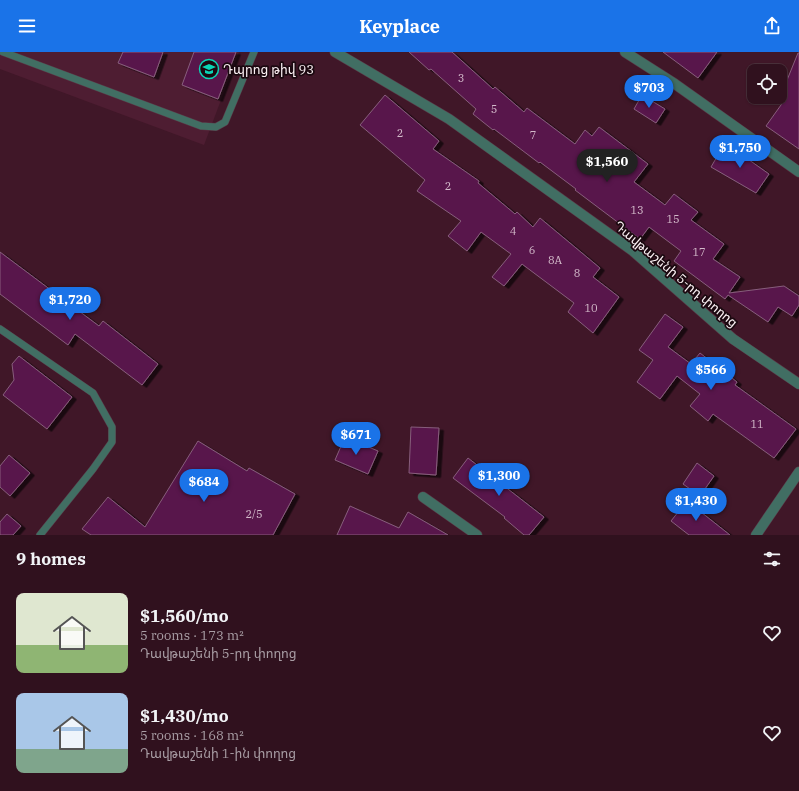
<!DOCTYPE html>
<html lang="en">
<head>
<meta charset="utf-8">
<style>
  :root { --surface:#30111e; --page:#3c1f2b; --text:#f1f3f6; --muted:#a89da4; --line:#4b313c; --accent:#1a73e8 }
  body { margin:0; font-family:"IBM Plex Serif","Noto Sans Armenian",serif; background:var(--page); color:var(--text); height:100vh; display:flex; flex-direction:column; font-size:15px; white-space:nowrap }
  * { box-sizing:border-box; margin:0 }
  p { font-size:13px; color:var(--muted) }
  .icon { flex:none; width:22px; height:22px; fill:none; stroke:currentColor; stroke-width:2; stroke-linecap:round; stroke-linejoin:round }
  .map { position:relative; height:483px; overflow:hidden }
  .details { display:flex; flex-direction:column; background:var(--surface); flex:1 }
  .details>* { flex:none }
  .controls { position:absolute; left:747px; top:12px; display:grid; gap:8px }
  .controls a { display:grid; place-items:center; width:40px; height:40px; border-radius:8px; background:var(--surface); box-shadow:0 1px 3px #0004,0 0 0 1px var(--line); font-size:20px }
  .price { position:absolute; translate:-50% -34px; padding:0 9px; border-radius:14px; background:var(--accent); color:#fff; font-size:13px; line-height:26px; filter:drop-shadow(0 1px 2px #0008) }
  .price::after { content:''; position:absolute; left:50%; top:24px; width:12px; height:9px; margin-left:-6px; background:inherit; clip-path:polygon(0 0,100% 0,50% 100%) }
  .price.current { background:#222; color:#fff }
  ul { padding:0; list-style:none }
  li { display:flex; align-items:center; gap:12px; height:100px; padding:0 16px }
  li span { display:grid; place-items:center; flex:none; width:112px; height:80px; border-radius:8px; color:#555 }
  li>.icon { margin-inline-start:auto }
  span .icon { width:48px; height:48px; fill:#fffc; stroke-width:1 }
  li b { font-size:17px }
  h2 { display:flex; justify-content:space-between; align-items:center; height:48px; padding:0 16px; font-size:17px }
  header { display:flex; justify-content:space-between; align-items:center; height:52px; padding:0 16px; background:var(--accent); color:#fff; font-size:18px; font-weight:800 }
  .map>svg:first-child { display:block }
</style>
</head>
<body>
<header><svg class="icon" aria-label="menu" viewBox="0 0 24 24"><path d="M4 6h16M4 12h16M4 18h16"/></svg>Keyplace<svg class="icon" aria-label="share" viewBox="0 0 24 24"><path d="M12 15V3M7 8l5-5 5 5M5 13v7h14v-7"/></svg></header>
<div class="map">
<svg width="799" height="483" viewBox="0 0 799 483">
  <defs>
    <filter id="shadow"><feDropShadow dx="4.5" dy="2.5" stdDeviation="0" flood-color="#0009"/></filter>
  </defs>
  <rect width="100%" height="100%" fill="#401728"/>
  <path fill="#4e1d32" d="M0,0H239L204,93L0,17Z"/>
  <path fill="#59154c" stroke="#875e7c" filter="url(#shadow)" d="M123,0H163L154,25L118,11Z
    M194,0H236L218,47L182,33Z
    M409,0H452L493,37L495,35L524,60L527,56L575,92L585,78L592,84L599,75L648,112L634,130L665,153L674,142L698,160L691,168L724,192L713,207L740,225L729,241L784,234L799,244V253L792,264L778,255L768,270L728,243L725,247L674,209L681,199L649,175L640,187L575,138L576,137L540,110L539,111L494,77L493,78L473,62L476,57L431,17L429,18Z
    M663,0H717L698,26Z
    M798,1H799V97L766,74L786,46L781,43Z
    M385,43L439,89L433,97L479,129L478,131L515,162L517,160L533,175L540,166L600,216L593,225L619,245L593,281L568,260L574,251L522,212L504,234L492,225L511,202L481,180L467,199L448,184L461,169L417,139L425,128L360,73Z
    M642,43L665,57L656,71L634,57Z
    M725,91L769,122L756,141L711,115Z
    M0,200L99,274L103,269L158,312L142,333L75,282L68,293L0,242Z
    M665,262L683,275L668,295L691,312L700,301L737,330L735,333L796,377L774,406L713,362L708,369L690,354L700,342L677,324L660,347L637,330L653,308L639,298Z
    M19,304L72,345L47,377L3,343L14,328L12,312Z
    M411,375L439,376L436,423L409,421Z
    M345,385L378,399L368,422L335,408Z
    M198,389L247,419L249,416L295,442L273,483H91L82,477L108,445L145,475Z
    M9,403L30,421L10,444L0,435V414Z
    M468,406L544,465L529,483H524L504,466L505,465L453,426Z
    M697,411L714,424L700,444L683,432Z
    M687,449L730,483H689L671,469Z
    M350,454L399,476L408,460L448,483H337Z
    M7,462L21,474L13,483H0V470Z"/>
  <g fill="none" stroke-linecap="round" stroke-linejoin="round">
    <defs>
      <path id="service" d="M3,0L201,74L216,75L225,70L254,0
        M0,277L93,341L112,375V390L93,417L40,483"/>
      <path id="minor" d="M335,0L449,67L633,199L733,287L799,332
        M625,0L675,32L799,120
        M423,445L477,483
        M756,483L799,420"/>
    </defs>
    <use href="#service" stroke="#5a3645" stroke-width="8"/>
    <use href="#minor" stroke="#5a3645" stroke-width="11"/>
    <use href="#service" stroke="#416e63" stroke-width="7"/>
    <use href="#minor" stroke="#416e63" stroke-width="10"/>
  </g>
  <defs>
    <symbol id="school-ring" viewBox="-11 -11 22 22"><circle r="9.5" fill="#1b0910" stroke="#0ad5b5" stroke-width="1.5"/><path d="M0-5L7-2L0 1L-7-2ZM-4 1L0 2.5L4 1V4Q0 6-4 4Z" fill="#0ad5b5"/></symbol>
  </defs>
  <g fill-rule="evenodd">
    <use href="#school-ring" x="198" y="6" width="22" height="22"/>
  </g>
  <g text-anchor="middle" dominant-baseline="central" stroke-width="3.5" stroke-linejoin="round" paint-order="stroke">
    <g font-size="11" fill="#d3baca">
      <text x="461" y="26">3</text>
      <text x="494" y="57">5</text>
      <text x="400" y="81">2</text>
      <text x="533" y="83">7</text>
      <text x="448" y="134">2</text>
      <text x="637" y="158">13</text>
      <text x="673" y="167">15</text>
      <text x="513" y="179">4</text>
      <text x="532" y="198">6</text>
      <text x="699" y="200">17</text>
      <text x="555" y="208">8A</text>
      <text x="577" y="221">8</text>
      <text x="591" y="256">10</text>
      <text x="757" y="372">11</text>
      <text x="254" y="462">2/5</text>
    </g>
    <g font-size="13" fill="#fcf1f4" stroke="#1b0910" text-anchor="start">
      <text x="223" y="17">Դպրոց թիվ 93</text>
    </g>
    <g font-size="13" fill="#fcf1f4" stroke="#1b0910">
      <text transform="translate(676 222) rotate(40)">Դավթաշենի 5-րդ փողոց</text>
    </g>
  </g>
</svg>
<div class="controls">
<a><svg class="icon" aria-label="locate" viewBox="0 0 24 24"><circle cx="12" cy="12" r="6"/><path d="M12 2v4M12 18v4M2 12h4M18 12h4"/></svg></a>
</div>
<b class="price" style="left:649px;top:57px">$703</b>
<b class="price" style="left:740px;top:117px">$1,750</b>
<b class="price current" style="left:607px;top:131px">$1,560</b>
<b class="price" style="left:70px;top:269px">$1,720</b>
<b class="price" style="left:711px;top:339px">$566</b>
<b class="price" style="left:356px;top:404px">$671</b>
<b class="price" style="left:499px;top:445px">$1,300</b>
<b class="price" style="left:204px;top:451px">$684</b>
<b class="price" style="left:696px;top:470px">$1,430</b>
</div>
<section class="details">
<h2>9 homes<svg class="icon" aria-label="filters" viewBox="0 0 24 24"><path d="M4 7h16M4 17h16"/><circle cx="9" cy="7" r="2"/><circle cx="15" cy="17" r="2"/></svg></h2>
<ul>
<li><span style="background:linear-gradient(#dfe7d0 65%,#8fb573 0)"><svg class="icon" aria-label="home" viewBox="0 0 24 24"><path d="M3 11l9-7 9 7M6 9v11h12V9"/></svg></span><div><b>$1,560/mo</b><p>5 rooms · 173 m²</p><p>Դավթաշենի 5-րդ փողոց</p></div><svg class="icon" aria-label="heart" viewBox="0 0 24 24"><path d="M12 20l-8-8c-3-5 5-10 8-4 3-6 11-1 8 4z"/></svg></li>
<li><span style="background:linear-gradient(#a9c7e8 70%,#7fa58c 0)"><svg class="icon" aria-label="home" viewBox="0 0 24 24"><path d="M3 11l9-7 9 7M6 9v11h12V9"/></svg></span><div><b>$1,430/mo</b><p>5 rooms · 168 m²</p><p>Դավթաշենի 1-ին փողոց</p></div><svg class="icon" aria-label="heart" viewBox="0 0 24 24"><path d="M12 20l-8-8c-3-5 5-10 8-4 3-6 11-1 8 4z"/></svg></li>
</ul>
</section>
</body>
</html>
